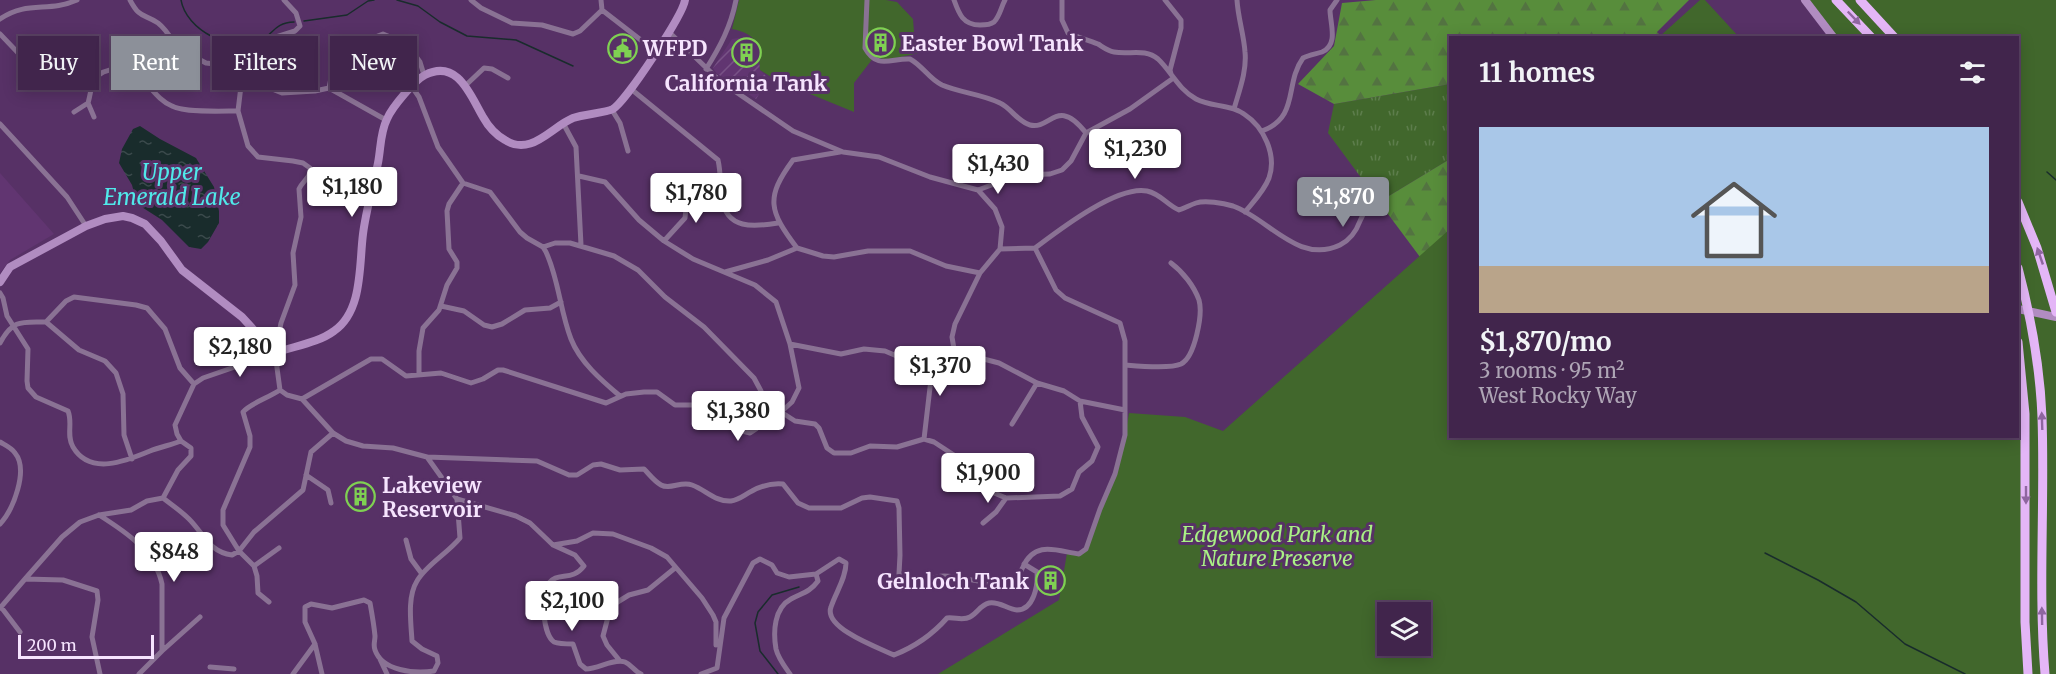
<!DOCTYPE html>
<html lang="en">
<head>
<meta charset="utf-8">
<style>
  :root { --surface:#41254c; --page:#482d53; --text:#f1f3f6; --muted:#aea5b5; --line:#5a4264; --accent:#8c9099 }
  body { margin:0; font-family:Merriweather,serif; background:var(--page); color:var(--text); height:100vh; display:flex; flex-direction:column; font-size:22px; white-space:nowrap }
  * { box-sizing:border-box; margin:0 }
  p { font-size:20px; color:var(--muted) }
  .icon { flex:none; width:33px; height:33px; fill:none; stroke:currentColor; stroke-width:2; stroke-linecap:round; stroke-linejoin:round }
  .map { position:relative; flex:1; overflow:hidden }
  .panel { position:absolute; left:1449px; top:36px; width:570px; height:402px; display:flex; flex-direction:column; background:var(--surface); border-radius:0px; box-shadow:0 3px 15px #0003,0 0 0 2px var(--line) }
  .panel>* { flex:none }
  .top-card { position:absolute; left:18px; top:36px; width:570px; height:54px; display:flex; gap:12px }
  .tools { position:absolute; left:1377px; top:602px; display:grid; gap:12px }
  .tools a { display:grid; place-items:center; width:54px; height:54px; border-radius:0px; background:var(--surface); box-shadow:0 3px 15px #0003,0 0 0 2px var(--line); font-size:30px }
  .scale { position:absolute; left:18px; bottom:15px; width:136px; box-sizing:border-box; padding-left:6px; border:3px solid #f6e4fe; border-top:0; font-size:16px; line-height:21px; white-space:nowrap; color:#f6e4fe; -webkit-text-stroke:4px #573166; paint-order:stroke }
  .price { position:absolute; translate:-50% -51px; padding:0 14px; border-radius:6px; background:#fff; color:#222; font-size:20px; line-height:39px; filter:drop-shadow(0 2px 3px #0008) }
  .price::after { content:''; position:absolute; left:50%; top:36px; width:18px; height:14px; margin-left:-9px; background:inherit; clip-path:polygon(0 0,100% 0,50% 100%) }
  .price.selected { background:var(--accent); color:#fff }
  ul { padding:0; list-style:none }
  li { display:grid; align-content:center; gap:12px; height:318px; padding:0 30px }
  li+li { border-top:2px solid var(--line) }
  li span { display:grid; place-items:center; height:186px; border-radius:0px; color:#555 }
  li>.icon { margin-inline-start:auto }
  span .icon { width:108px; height:108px; fill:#fffc; stroke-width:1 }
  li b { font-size:26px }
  h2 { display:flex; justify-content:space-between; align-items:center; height:72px; padding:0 30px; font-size:26px }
  .chip { padding:0 21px; border-radius:0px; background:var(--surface); box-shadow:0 3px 15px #0003,0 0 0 2px var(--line); font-size:21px; line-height:54px }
  .chip.selected { background:var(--accent); color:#fff }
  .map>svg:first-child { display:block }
</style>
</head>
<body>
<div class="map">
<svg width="2056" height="674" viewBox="0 0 2056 674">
  <defs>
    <pattern id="industrial-furrows" width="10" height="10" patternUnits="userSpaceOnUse" patternTransform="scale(1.5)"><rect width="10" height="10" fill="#613571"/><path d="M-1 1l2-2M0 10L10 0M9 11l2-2" fill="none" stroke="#785286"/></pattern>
    <pattern id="grass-tufts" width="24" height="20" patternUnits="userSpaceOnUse" patternTransform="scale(1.5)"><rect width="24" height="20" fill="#41672c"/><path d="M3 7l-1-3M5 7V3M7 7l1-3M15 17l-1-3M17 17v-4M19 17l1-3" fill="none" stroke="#5d7d4c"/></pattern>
    <pattern id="forest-firs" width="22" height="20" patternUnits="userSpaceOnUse" patternTransform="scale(1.5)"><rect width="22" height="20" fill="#588d3b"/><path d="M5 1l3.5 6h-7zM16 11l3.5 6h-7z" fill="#537341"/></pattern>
    <pattern id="water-ripples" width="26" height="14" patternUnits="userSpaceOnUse" patternTransform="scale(1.5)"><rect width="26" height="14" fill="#192c2c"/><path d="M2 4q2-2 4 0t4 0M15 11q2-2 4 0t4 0" fill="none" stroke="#3b4a4c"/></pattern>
  </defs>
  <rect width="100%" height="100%" fill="#573166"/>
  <path fill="#613571" d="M0,173L54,234L10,260L0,273Z"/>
  <path fill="url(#industrial-furrows)" d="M739,38H750L756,41L759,48L760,70L769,79L756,99L716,73L713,68L732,39Z"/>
  <path fill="url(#grass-tufts)" d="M1450,84V159L1379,202L1328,133L1334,104Z"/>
  <path fill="url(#forest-firs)" d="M1376,0H1689L1657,32L1662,37L1450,38V84L1334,104L1298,84L1334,46L1342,3Z
    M1450,159V300L1376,297L1420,257L1379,202Z"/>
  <path fill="#41672c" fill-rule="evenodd" d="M739,0H886L897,2L913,19L914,32L919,53L887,60L874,57L854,83V112L776,80L760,70C759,45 758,34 732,29Z
    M1700,0H1705L1739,37H1659Z
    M1805,0H2056V674H938L1059,600L1067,553L1079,554L1086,549L1123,448L1129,413L1185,417L1223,431L1450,229V436H2018V38L1834,37ZM1388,612H1420V645H1388Z"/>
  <path fill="url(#water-ripples)" d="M140,126L160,139L196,158L214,187L219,211V223L208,242L201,249L189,247L162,220L137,204L132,185L119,163L122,149L133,129Z"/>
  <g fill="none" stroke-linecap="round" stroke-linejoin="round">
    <path stroke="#192c2c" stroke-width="1.5" d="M181,0C186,30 231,53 259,41C274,35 273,23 294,22
      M397,0L418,6L440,22L467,36L516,40L573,66
      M304,21L347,15L368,1L374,0
      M2047,172L2056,180
      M1765,553L1818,580L1856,602L1905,644L1965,674
      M778,674L760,651L755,623L758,612L772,595L799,587"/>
    <path stroke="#8a7294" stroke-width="5" d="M130,0C140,19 143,13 158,23C166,29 171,38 176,46
      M284,0L296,13L300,26L295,31L276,37L250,61L240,76L241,86L238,111L248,146L258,157L293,161L303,163L310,168C311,178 303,180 299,189L301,217L293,253L295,285L281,323L275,353L280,390L287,395L302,399L333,433L346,441L363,446L393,448L427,457L457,499L516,516L530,523L553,545L575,555L584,566C572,582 557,571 548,584C540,594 543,635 554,642C559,644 567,644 573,644L580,664L586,669C598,669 614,658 625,662C632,665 634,671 641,674
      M471,0L481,8L512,23L542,25L573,34L580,31L602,10
      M601,0L602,10L655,51
      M954,0C959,14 963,25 980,25C985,25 990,25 994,22C1000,16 1001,7 1005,0
      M1062,0V20L1068,33C1077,37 1088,40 1098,44C1103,47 1108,51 1114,52C1129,55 1145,48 1158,59C1171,71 1178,89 1196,99C1211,107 1230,104 1244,114C1264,127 1277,155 1269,178C1264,191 1254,201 1245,212
      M1165,0L1181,20V28L1170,70L1171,74
      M0,19C28,0 48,13 77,0
      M669,32L720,81L793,131L843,152L879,157L930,177L978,190L1018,175L1050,174L1062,170L1071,161L1086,133C1057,96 1051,130 1030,125C1018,122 1011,108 1000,103C982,94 961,93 942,85C929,79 923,66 910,59C891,58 877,70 865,48L867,0
      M0,34L22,57L29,61
      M179,49L206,63L233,66L240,76L282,93L315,91L329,88L386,120
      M706,69C720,47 731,26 736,0
      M466,85L484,68L492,69L508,78
      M412,87L419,97L438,147L463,183L490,192L520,232L527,238L543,247L546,252C559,280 560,311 571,339C580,362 601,380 620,396
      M329,88L334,63L370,39L383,34L407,44L420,62L424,75
      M631,89L718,160C721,173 720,186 722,198C726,230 754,227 778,223
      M88,103L94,117
      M1234,109C1239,91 1247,71 1245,52C1244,35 1238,18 1237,0
      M612,110L620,123L628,151
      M74,112L88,103C90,97 91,86 94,80C105,65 128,68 141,78C151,87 158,100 172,106C185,113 222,111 238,111
      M563,123L576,147L581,245
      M0,124L67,197L86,226
      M1262,131C1300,117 1284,84 1303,58C1309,55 1316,54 1322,52C1339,45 1330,23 1330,10L1337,0
      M1086,133L1130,109L1172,79
      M579,176L605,182L639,220L664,241L693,259L755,285L776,302L790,344L799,388L792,402L781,412
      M664,241L685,218L686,209L680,194
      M797,248L823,256L834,257L868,251H910L946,266L980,273
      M797,248C769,211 765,198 793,160L840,152
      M1035,248C1059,230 1117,185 1147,191C1161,194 1167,205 1179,210C1185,208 1190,205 1196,203C1205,200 1223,203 1233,206C1268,218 1298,265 1340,245C1350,240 1356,232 1360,221C1365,211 1369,201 1363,191
      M725,272L768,260L797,248
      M0,293L3,298L7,316L28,349L27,381L28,388L36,397L68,411C73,423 66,435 73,447C90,476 126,461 150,451C160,447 171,445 181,441
      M441,306L464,311L484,325L492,327L502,324L525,310L550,308L561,302
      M46,322L79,350L105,361L116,373L123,394L124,435L132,459
      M0,343C13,319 22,322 46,322L66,301L74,297L136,305L147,308L165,329L180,368L194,384
      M790,344L841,354L864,349L885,351L899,357L931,379
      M955,355L952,337L955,324L980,273L1000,249L1002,227L995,209L978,190
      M955,355L976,357L999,363L1037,383L1064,391L1080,401L1125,410
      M1126,365C1138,366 1170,369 1181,364C1195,357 1203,314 1199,300C1194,286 1183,272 1171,263
      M419,375V351L423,328L439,310L447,285L457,268V262L449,249L447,211L449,204L463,183
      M302,399L371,359H382L406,376L441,373L471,383L483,379L498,370H503L606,403L626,394L644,392H657L675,405H696L707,401C718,424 725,428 750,433L756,429L765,407L761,391L754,378L704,327L665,297L638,270L614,256L570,243H555L543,247
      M765,407L781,412L795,421L815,424L819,428L827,448L834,453H851L870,446L897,447L924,439L934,442L963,461L973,484L1006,498L1060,496L1072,489L1079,472L1092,461L1098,447L1082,417L1080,401
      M1012,424L1037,383
      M924,439L931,379L955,355
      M0,442C5,445 12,448 15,453C29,470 13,510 0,524
      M427,457L537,461L569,475H577L593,465L601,464L620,470L644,469C649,474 654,481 661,485C670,490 681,481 692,485C706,490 715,502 731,501C739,500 744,495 752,491C761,486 772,483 783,484L798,503L809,508H841L862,498L870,497L897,501L899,508L900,555L899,574L905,583C921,590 928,576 944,576C963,576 993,588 1012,581C1019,578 1020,572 1023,567C1035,540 1057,551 1079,554L1086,549L1100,509L1115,474L1125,435V341L1120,323L1065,298L1056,290L1035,248L1000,249
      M306,475L328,490L331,503
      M163,498L178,470L191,456V448L181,441L177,434L175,425L194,384L203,378L275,353
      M99,515C126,532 155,551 162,584V651L139,674
      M983,523L996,512L1006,498
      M406,540L411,559L422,574
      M553,545L577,541L593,533L613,534L651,548L667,557L702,598L713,615L716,622V645
      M254,566L279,548
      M25,579L62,537L80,522L99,515L131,510L147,501L163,498C172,505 181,511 189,519C204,534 209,552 232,555L239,551L254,532L303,490L311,452L333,433
      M269,602L258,593L257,576L254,566L239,551L223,525V510L250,447V436L243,412C249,404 270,397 280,390
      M1,607L20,632
      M0,608L25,579L63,580L97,591L98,600L92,637L100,674
      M162,651L200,617
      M379,657L387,674
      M620,661L607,645L603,636L608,617L616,603L629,595L648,590L675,568
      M210,667L234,669
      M293,674L315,644
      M322,674L315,644L305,622V607L311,604L332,608L364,600L370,603C372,614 374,625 375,636C375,641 373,645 375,650C382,671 415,674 434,671L438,663L437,656L422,649L412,641C411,623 407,597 417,581C426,565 448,553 460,538L457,499
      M701,674L717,668L724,618L753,563L760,559L772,565L777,573L789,577L816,574L839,559L846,563C846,578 836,592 831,607C823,628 879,648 894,655C914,647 933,634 947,618C955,617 963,621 970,617C978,613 980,605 989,603C999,601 1007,609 1017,610C1034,610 1038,585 1037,572L1024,564
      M790,674C785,667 778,658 776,649C773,632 774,608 791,599C802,593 810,592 818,581L816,574"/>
    <path stroke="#b18cc1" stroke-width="8" d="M1805,0L1834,38
      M0,282L10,267L86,226L105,219L123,216L132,218L145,224L161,241L182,270L242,317L275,353C294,346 318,343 334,331C363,311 359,265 363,234C366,210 373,187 378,163C381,148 380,133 387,119C392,107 415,80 425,75C458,58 471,97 483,117C488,126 496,135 505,140C531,157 551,127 573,118C584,114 605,113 613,109C626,101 683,15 685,0
      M2018,309L2056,317"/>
    <path stroke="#e4b6f7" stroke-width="9" d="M1836,0L1872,38
      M1860,0L1895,38
      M2018,202L2037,248L2056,312
      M2018,268C2031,317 2040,367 2042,417C2045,503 2038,589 2045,674
      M2018,342L2025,414V622L2028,674"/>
  </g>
  <defs><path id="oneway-solid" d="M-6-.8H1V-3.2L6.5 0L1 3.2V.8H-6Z" transform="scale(1.5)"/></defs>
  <g fill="#8f66a0">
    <use href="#oneway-solid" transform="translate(1854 18) rotate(46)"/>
    <use href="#oneway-solid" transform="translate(2040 256) rotate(-109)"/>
    <use href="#oneway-solid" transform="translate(2042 421) rotate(-92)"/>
    <use href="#oneway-solid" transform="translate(2026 495) rotate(90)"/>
    <use href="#oneway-solid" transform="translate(2042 616) rotate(-91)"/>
  </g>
  <defs>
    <symbol id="building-ring" viewBox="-11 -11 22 22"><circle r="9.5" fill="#573166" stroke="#7fd052" stroke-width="1.5"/><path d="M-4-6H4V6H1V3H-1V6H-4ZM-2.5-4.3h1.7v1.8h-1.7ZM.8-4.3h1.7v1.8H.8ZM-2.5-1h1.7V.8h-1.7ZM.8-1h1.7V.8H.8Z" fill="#7fd052"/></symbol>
    <symbol id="civic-ring" viewBox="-11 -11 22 22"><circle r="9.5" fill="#573166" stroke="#7fd052" stroke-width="1.5"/><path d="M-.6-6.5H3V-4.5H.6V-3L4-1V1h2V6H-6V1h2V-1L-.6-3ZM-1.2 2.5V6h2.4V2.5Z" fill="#7fd052"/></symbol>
  </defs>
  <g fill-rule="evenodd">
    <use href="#building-ring" x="864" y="26" width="33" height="33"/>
    <use href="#civic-ring" x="606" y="32" width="33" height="33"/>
    <use href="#building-ring" x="730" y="36" width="33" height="33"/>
    <use href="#building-ring" x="344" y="480" width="33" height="33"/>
    <use href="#building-ring" x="1034" y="564" width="33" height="33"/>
  </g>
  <g text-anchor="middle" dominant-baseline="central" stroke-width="6" stroke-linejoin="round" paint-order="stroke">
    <g font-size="21" font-weight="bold" fill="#f6e4fe" stroke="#573166" text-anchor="start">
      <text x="901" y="43">Easter Bowl Tank</text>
      <text x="643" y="48">WFPD</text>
      <text x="746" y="83" text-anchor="middle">California Tank</text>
      <text x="382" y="485">Lakeview<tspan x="382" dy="24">Reservoir</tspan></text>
      <text x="1029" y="581" text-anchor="end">Gelnloch Tank</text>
    </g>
    <g font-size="21" font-style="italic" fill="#a9f185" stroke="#573166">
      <text x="1277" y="534">Edgewood Park and<tspan x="1277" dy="24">Nature Preserve</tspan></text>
    </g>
    <g font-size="22" font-style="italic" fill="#50e9ea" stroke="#573166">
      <text x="172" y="172">Upper<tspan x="172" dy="25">Emerald Lake</tspan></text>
    </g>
  </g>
</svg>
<div class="tools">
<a><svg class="icon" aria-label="layers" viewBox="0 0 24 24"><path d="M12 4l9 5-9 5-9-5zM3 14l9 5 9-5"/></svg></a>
</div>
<div class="scale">200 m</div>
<b class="price" style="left:1135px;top:180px">$1,230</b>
<b class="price" style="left:998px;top:195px">$1,430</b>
<b class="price" style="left:352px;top:218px">$1,180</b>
<b class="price" style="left:696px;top:224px">$1,780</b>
<b class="price selected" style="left:1343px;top:228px">$1,870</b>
<b class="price" style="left:240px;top:378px">$2,180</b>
<b class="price" style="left:940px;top:397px">$1,370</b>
<b class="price" style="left:738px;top:442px">$1,380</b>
<b class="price" style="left:988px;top:504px">$1,900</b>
<b class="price" style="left:174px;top:583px">$848</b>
<b class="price" style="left:572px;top:632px">$2,100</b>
<div class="top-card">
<a class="chip">Buy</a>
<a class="chip selected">Rent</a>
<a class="chip">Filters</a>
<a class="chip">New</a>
</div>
<section class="panel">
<h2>11 homes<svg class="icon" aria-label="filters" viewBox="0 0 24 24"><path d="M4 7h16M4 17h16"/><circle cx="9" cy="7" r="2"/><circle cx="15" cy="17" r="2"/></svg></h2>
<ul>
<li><span style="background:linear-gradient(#a9c7e8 75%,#b9a48a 0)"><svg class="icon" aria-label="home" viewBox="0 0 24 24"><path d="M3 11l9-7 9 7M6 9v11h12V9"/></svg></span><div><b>$1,870/mo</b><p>3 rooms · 95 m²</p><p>West Rocky Way</p></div></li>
</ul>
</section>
</div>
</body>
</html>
